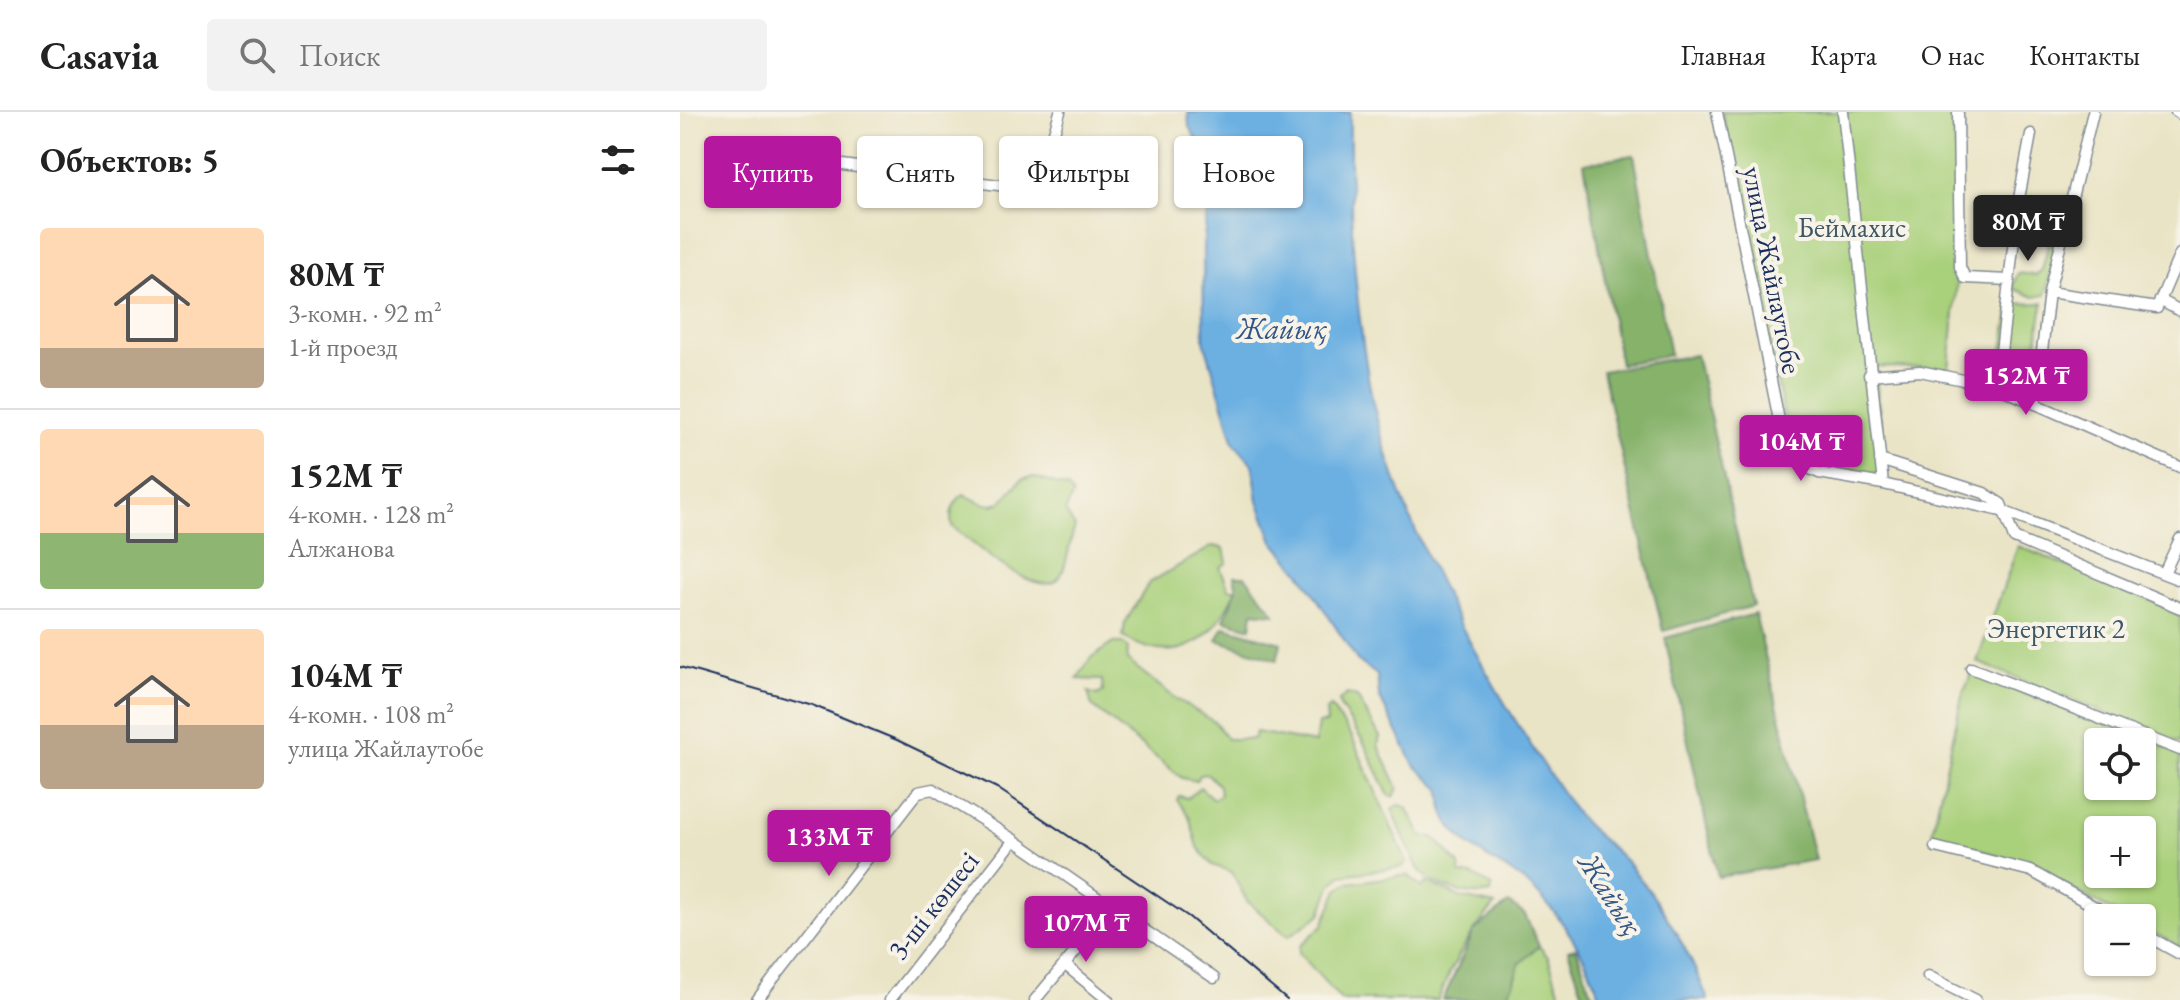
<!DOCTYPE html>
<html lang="ru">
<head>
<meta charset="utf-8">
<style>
  :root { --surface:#fff; --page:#f2f2f2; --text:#222; --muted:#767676; --line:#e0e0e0; --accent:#b5179e }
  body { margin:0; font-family:"EB Garamond",serif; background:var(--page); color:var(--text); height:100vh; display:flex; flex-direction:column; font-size:30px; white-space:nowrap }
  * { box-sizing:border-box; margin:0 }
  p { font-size:26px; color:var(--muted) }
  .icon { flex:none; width:44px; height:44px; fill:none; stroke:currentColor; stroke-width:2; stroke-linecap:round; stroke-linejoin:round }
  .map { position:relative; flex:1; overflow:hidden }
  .sheet { display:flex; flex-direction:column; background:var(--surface); width:680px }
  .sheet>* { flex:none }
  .top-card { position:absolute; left:24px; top:24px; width:760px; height:72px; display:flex; gap:16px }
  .fabs { position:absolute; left:1404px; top:616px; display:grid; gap:16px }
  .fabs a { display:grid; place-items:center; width:72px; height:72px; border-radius:8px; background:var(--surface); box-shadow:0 2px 6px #0004; font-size:40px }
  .price { position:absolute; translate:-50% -68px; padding:0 18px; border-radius:8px; background:var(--accent); color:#fff; font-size:26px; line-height:52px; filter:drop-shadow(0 2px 4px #0008) }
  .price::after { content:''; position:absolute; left:50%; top:48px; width:24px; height:18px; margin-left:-12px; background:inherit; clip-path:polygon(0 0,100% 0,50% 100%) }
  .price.current { background:#222; color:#fff }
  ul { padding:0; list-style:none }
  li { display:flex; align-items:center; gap:24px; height:200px; padding:0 40px }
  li+li { border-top:2px solid var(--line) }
  li span { display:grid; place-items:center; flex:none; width:224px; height:160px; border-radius:8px; color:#555 }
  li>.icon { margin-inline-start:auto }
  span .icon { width:96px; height:96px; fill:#fffc; stroke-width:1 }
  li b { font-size:34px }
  h2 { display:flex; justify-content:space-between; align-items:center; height:96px; padding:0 40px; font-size:34px }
  .chip { padding:0 28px; border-radius:8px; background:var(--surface); box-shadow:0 2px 6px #0004; font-size:28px; line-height:72px }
  .chip.current { background:var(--accent); color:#fff }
  header { display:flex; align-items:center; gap:48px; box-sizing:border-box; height:112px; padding:0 40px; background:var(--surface); border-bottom:2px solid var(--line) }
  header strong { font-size:38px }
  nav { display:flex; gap:44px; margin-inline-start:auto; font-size:28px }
  .search { width:560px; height:72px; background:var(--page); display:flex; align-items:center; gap:20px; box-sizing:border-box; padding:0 28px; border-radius:8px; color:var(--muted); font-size:30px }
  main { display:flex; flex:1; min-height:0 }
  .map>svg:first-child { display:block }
</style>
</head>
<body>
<header>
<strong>Casavia</strong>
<div class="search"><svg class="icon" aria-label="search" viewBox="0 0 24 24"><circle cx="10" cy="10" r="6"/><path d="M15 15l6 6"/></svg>Поиск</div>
<nav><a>Главная</a><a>Карта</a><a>О нас</a><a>Контакты</a></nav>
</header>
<main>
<section class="sheet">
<h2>Объектов: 5<svg class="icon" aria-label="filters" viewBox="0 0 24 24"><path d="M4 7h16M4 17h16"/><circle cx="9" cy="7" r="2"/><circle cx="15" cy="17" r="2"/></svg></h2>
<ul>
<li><span style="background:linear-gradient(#ffd9b3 75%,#b9a48a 0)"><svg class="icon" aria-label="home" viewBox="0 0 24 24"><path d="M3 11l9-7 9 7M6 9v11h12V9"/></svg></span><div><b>80M ₸</b><p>3-комн. · 92 m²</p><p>1-й проезд</p></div></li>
<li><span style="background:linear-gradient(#ffd9b3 65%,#8fb573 0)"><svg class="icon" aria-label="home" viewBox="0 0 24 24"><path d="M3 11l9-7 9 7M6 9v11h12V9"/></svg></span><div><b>152M ₸</b><p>4-комн. · 128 m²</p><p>Алжанова</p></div></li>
<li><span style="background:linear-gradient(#ffd9b3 60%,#b9a48a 0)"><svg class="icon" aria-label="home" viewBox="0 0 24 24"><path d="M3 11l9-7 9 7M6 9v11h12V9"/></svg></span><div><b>104M ₸</b><p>4-комн. · 108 m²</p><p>улица Жайлаутобе</p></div></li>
</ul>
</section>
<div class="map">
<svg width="1500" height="888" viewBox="0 0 1500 888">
  <rect width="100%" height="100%" fill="#f7f3e8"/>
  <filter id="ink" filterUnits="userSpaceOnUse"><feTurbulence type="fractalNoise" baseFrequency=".0125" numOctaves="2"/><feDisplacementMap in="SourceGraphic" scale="16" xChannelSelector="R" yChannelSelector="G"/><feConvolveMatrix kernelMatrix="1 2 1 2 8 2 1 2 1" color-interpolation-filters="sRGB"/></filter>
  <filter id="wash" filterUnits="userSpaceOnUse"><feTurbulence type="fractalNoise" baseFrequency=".006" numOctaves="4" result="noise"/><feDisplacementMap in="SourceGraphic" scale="32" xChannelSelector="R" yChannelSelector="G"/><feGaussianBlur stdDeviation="1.8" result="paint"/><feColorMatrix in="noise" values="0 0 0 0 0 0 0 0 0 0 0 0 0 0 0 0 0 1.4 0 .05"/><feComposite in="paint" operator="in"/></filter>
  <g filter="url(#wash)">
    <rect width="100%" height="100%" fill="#eae4c6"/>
    <path fill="#a9d07a" stroke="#62806c" stroke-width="2" fill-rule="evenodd" d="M1042,0H1275L1277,168L1269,256L1195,255L1206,364L1147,358L1110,333Z
      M1375,119L1381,121L1365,183L1354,185L1332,176L1338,161L1356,163L1362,158L1371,122Z
      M1363,191L1353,259L1347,271L1348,256L1322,246L1330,192Z
      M353,365L388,376L393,383L385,399L395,415C389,430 388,450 381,463C364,496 288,427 272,414C269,400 273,390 284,382C321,404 319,390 342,367Z
      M533,434L544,436L547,451L540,455L549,477H556C534,529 498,557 443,525L445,511L469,471Z
      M1338,434L1500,500V631L1297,550Z
      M433,531H442L448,536L447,548L495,586L536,611L547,627H573L576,620L635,631L638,612L647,611L646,598L651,595L671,623L727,751L722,755L661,763L651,773L641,802L609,824L603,820L567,789L552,760L532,753L518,735L509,704L497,688L499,684L508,686L520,675L533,687L540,683L539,674L528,662L519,663L516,669L502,666L412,594L408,580L417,583L423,580L422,568L397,567L411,546Z
      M1292,561L1500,641V835L1462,815V806H1446L1356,758L1252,720L1282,584ZM1418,630H1462V674H1418ZM1418,718H1462V762H1418Z
      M667,582L677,585L700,625L698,633L718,676L714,685L708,682L684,631L660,594L659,589Z
      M719,693L727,695L742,725H754L779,753L780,762L792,763L812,774L811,781C791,786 755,775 741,760C734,752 718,710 712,697Z
      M728,763L742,776L747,770L782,786L815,793C789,823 772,851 758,888H661L619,841L620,834L643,813L658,778L667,771Z
      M859,834L868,845L882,888H822L833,872L839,852Z"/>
    <path fill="#86b26a" stroke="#507064" stroke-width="2" d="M954,43L990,243L940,252L904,51Z
      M1016,243L1073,494L983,519L922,259Z
      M554,464H565L595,502L573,500L571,516L544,508L557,477Z
      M1075,502L1135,748L1038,765L985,526Z
      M544,515L601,531L597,548L537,528Z
      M829,791L845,803L859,834L839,852L833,872L822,888H763L794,819Z
      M896,836L914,888H905L888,838Z"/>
    <path fill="#6cb0e2" stroke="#4470a0" stroke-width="2" d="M508,0H670C669,91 673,174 688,265C712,408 811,578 894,698C909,720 932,733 949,753C982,791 1010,841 1028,888H921C908,847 884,807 853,777C826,750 779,740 764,701C761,693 763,685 760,677L734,653L699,584L697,563L677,548L621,462L593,429L578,389L573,353L554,331L524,228L523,135L531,68L527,45L509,15Z"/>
  </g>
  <g filter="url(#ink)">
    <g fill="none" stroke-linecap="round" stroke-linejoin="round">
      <defs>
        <path id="minor" d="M1037,0L1105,338L1122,353L1139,361L1203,372L1325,400L1500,468
          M1163,0L1203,372
          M1278,0L1280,155L1285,166L1329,168
          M1496,0L1500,2
          M162,53L350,77L360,68L380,0
          M1369,180L1477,196L1500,142
          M1480,188L1500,199
          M1189,263L1240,259L1317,275L1500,355
          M1317,275L1338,92L1351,22
          M1356,290L1369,180L1413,0
          M1200,348L1304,381L1321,392L1334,426L1500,496
          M1484,461L1500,427
          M1291,556L1500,638
          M1255,735L1351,759L1435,806
          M1462,821L1500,842
          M384,852L428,888
          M1248,864L1296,888
          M77,888L238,680L253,677L334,728L534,866
          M210,888L334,728
          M355,888L432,796"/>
      </defs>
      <use href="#minor" stroke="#828a92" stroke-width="13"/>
      <use href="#minor" stroke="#fff" stroke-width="10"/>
      <path stroke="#1b2f5e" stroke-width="2" d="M0,555L132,593L217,628L317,676L509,805L607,888"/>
    </g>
  </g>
  <g text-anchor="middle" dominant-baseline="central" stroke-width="8" stroke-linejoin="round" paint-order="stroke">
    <g font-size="28" fill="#3e5765" stroke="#f7f3e8">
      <text x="1172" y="115">Беймахис</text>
      <text x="1376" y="516">Энергетик 2</text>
    </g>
    <g font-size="28" fill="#1b2f5e" stroke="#f7f3e8">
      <text transform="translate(1093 158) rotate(79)">улица Жайлаутобе</text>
      <text transform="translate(253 793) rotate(-52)">3-шi көшесі</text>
    </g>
    <g font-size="30" font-style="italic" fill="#335686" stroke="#f7f3e8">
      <text x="602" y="216">Жайық</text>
      <text transform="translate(931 782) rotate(57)">Жайық</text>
    </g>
  </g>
</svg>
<div class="fabs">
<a><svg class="icon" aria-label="locate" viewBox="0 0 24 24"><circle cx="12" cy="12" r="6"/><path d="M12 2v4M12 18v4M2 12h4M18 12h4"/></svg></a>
<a>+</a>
<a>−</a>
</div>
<b class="price current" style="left:1348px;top:151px">80M ₸</b>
<b class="price" style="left:1346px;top:305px">152M ₸</b>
<b class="price" style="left:1121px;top:371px">104M ₸</b>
<b class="price" style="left:149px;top:766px">133M ₸</b>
<b class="price" style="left:406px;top:852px">107M ₸</b>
<div class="top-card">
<a class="chip current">Купить</a>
<a class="chip">Снять</a>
<a class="chip">Фильтры</a>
<a class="chip">Новое</a>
</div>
</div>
</main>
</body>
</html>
